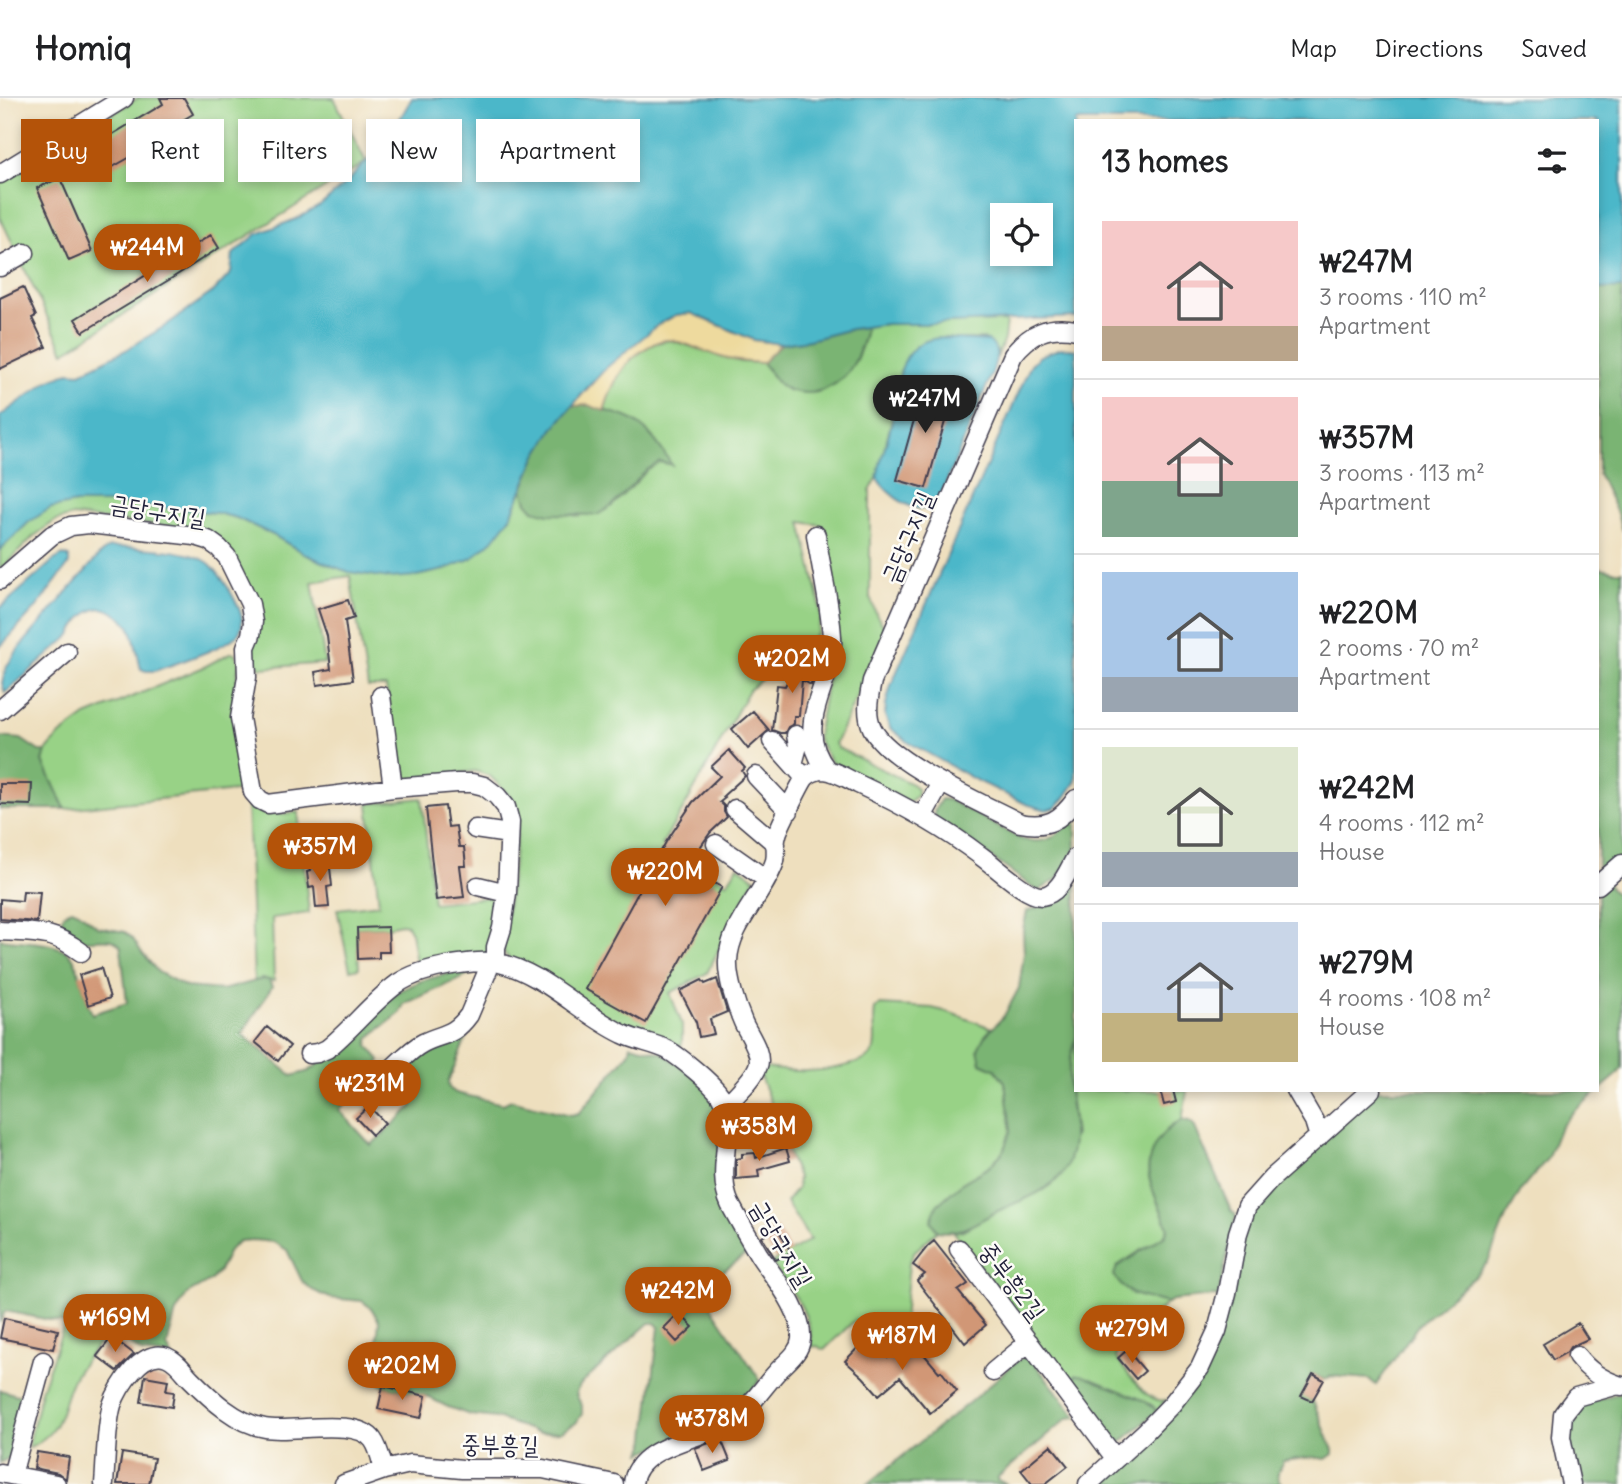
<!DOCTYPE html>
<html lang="en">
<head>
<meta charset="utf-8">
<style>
  :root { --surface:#fff; --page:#f2f2f2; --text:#202124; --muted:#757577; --line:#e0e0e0; --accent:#b45309 }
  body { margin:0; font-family:Delius,"Poor Story",sans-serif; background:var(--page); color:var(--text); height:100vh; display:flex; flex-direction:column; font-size:26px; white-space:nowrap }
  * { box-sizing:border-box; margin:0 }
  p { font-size:23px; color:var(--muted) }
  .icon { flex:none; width:38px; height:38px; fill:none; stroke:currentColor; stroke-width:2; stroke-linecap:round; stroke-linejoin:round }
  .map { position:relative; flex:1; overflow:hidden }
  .sheet { position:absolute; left:1074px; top:21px; width:525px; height:973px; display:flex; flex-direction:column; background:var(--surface); border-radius:0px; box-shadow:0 4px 10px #0003 }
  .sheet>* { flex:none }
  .banner { position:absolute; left:21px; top:21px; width:665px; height:63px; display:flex; gap:14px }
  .fabs { position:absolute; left:990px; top:105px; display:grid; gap:14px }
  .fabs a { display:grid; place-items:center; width:63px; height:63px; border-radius:0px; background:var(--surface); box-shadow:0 4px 10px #0003; font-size:35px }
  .price { position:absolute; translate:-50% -60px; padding:0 16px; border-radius:24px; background:var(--accent); color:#fff; font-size:23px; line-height:46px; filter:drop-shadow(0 2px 4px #0008) }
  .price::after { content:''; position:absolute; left:50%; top:42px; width:21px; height:16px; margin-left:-10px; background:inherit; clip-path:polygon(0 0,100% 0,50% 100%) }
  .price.active { background:#222; color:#fff }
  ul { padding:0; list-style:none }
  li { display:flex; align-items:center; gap:21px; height:175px; padding:0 28px }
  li+li { border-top:2px solid var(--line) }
  li span { display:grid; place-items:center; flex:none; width:196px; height:140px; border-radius:0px; color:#555 }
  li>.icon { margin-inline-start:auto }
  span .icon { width:84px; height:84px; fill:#fffc; stroke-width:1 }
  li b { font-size:30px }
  h2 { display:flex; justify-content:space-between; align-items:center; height:84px; padding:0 28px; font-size:30px }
  .chip { padding:0 24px; border-radius:0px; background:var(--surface); box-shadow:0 4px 10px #0003; font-size:24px; line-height:63px }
  .chip.active { background:var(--accent); color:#fff }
  header { display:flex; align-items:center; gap:42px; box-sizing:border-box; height:98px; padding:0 35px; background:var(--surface); border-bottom:2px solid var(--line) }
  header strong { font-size:33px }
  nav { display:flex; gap:38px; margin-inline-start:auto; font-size:24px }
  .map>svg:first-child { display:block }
</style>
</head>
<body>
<header>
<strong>Homiq</strong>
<nav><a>Map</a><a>Directions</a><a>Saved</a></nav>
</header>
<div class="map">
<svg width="1622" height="1386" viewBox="0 0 1622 1386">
  <rect width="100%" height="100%" fill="#fdfcf7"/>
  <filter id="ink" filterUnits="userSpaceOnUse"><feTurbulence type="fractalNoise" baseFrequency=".0143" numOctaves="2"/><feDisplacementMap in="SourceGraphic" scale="14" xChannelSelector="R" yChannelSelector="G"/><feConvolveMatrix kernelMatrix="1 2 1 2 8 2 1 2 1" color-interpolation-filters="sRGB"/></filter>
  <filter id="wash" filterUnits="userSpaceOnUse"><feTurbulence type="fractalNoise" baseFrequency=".00686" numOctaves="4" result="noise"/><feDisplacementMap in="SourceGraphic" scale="28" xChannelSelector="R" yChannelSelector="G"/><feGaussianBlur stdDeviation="1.57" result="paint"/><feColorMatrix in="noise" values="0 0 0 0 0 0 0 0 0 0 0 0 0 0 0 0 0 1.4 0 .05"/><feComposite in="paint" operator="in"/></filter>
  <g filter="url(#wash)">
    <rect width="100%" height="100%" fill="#eedfbe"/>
    <path fill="#98d286" stroke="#5d7a60" stroke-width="2" d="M138,0H334L366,64L64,254L0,119V86Z
      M1006,223L1004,241L997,260V253L984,241H953L940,240L896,305L877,380L870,393V499L877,518L887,533L835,646L838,650L912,686L917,690V697L911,703H904L830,663L817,640L836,530L821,427L801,424L819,500L821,520L817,535L809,544L796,552L749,592L685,708L662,746L727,785L738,768L755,780L707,875L670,895L682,926V946L677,951L626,934L510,861L505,856L502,849L517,736V710L506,694L490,678L475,673L409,682L403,681L398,676L386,589H368L350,478L312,484L325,565L261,570L251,563L256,511L201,432L73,418L55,423L33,439L0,472V452L29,424L50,410L76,405H113L217,415L237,420L273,437L307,457L335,469L362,476L416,478L444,472L472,460L510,420L523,391L527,404L564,416L579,418L630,391L647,372L660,364C660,358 661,352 658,347C647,327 625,318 604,313L610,291L623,269L639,253L656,245L670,242L741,264L762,265C772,274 775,287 788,292C798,295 812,296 821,293C827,291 850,271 854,265C859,257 866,238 865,229L886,226Z
      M230,555H235L239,565L232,611L244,692L65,711L43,664L46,653L60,637L86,618L204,569Z
      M422,700L433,805L492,799L496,822L488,856L422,867L416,865L411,834L407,827L401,826L388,829L357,830L359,870L350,872L337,811L379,806L368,706Z
      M247,705C267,719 275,717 298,714L309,815L272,820L274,883L263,881L254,883Z
      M880,907L932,910L948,914L992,930L984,939L981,965L995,971L1005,984L1011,1032L1003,1054L989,1069L962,1085L931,1123L937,1133L914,1154L909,1165L903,1234L887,1247C873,1243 868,1228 855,1222L824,1252L817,1248L811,1249C813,1215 789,1190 771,1165L810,1142L786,1104L797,1091L798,1079L786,1050L776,1032V1019L760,978L763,970C778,971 793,974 807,973C820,973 868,967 873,954C878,941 872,925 875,911Z
      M1076,939V992L1187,993L1182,1022C1171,1027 1161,1037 1155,1048C1138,1079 1159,1100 1168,1130L1165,1137L1117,1168L1131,1196L1167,1205L1117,1253L1116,1260C1127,1274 1148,1307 1166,1302L1156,1314L1154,1309L1150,1306L1069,1289L954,1134L963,1132L994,1114L1075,1037L1068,977L1071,957Z
      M65,1225L111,1231C100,1245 82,1264 74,1279C58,1310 66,1332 28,1350L41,1293Z"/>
    <path fill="#7ab473" stroke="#4e6b57" stroke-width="2" d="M1605,189L1622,190V433L1617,415L1598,375V191Z
      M865,229C866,237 863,242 860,250C858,255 857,260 854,265C842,288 814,301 789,292C775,287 772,274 762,265L781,246L809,242L851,231Z
      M588,307C601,312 613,314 626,319C647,327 660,349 672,367L660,364L647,372L612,408L597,417L549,416L534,412L527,404L523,391L536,359L553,331L572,308Z
      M1598,469L1613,473H1622V760L1598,782Z
      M0,639L21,641L39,653H46L43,664L65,711H0Z
      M941,701L949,702L1021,741C1049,748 1060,737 1076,715V751L1056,782L1038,793L935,719L934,713Z
      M1076,771V939C1073,951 1069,964 1069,976C1067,1009 1081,1034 1067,1067C1066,1069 1064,1074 1062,1076C1047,1094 1022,1102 1002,1111C978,1122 965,1137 937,1133L931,1123L937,1107L962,1085L989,1069L1003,1054L1011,1032L1005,984L995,971L981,965L978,951L984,939L1004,918L1019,890L1024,855L1023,832L1027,813L1048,806L1059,799Z
      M1606,784L1622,803V970L1617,977L1573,1014L1559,1031L1547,1061L1522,1091L1506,1119L1488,1164L1474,1179L1419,1226L1376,1287L1369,1281L1331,1278L1325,1282L1313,1276L1302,1297L1313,1303L1333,1352V1356L1326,1361L1312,1359L1283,1363C1279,1371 1274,1378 1282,1386H1095L1196,1281L1249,1111L1376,992H1598V791Z
      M72,811L79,814L98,829L125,834L133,841L142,855L158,874L186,889L222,892L263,881L269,882L272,889L242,936L292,978L309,973L333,955L397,894L421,883L469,870L478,873L404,906L399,916L372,937L369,942L368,948L380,962L374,979L339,1012L371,1047L413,1008L396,989L393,983L424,954L469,933L448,984L449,990L456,995L503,1006L511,1002L571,1017L579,1015L629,955L631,947L663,955L710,990L721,1011L719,1082L751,1153L711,1182L705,1192L706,1201L760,1282L734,1316L642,1355L645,1347L659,1229L655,1225H649L581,1286L576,1294L577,1299L582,1307V1316L576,1325L560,1334L540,1335L496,1320L470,1317L448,1309L426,1298L383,1288L378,1284L374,1271L379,1223L371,1210L362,1203L330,1200L312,1192L302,1183L287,1152L273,1144L253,1142L239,1143L230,1151L219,1173L210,1183L187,1196L176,1214L169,1239L167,1249L172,1258L142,1255L111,1231L65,1225L5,1213L0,1225V841C20,845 67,841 75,864C82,881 85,899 92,916L127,905L121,850C112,829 75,857 60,828C62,819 63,814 72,811Z
      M1182,1022L1189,1023L1194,1027L1231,1113L1236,1117L1218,1199L1214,1198L1173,1202L1167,1205C1145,1199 1125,1199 1114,1177L1117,1169L1165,1137L1168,1130C1159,1099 1136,1077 1157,1044C1163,1035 1172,1027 1182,1022Z
      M1024,1259L1030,1260L1077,1319L1068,1320L998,1379V1382L1007,1386H868L971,1303L1018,1262Z
      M1076,1277H1081L1143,1302L1154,1310L1156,1314L1116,1349L1068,1285Z
      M0,1292L28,1300L10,1359L0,1365Z
      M1622,1294V1386H1576L1567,1339L1569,1322L1577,1308Z"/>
    <path fill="#eeda9e" stroke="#887e6c" stroke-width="2" d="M691,215L754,242L781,246L762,265C746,264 730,263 715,257C702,253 682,243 669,242C661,242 654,245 648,249C623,262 612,287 604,313L588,307L572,308L606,270L632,247L659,226L676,217Z"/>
    <path fill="#4cb7c9" stroke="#376c82" stroke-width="2" fill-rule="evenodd" d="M412,0H1622V190L1598,191V23H1076V219L930,226H886L851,231L809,242L781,246L754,242L691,215L676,217L659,226L606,270L587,290L553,331L536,359L510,420L493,442L472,460L444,472L416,478L390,480L349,474L335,469L307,457L273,437L237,420L217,415L113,405H76L51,410L29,424L0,452V318L48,283L69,274L80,275L126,252L165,228L214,193L231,175L233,156L257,136L296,121L321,107L344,87L388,41ZM1041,117V156H1003V117Z
      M940,240L989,243C1000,252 996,261 993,273L937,406C918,421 887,397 877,380C880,362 887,345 891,327C899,292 894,243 940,240Z
      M1061,250L1076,252V683L1064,701L1055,710L1046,712L1026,706L974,681L908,644L890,630L885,618L886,606L891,587L1031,266L1040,258Z
      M110,449C134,450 192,450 210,466C221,477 230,492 237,506C242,516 245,527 238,536C228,549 173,566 155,573H146L141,571C137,557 136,541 129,528C126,523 122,520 117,517C97,500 79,519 71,537L5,595L2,585L7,568L19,550L101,455Z
      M63,457L69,459V466L35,511L0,549V510L54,462Z"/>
    <g id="blocks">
      <path fill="#d19776" d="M160,0H184L193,16L156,38L159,43L102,75L88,51L163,6Z
        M60,80L92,153L69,163L37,90Z
        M211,137L219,150L172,180L83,234L75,221Z
        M23,189L36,218L32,220L46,249L0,271V200Z
        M925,283L954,292L926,390L897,382Z
        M348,502L354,520L345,523L353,582L317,587L315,574L331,571L327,538L318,511Z
        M804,550V561L817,568L816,571L811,587L802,582L799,618H794V626L788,629L785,635H780L772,632L777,587L785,588Z
        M753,613L769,632L748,651L732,631Z
        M729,652L745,670L742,673L745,678L723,698L725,700L720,704L724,708V714L727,719L710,735L686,770L722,789L646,925L585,891L666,744L693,704L720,678L711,669Z
        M0,686H32L31,707L0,706Z
        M445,708L448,729L456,728L459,749H464L466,768H460L464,799L436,802L426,710Z
        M322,764V771L330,770L332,788L327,789L329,809L316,810L314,789L309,790L307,774L310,773L309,765Z
        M23,793L40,794L37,824L0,821V801L22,803Z
        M388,829L389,854H379V860L358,861L357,830Z
        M101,870L110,900L88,907L79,877Z
        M717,881L727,914L710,921L714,936L699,939L696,924L680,893L702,882L705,886Z
        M267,929L290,948L278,963L255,944Z
        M1160,992H1173L1176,1004L1164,1007Z
        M369,1008L385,1025L372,1037L356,1020Z
        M786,1050L790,1063L758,1072L759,1079L736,1081V1061L742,1060V1056L755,1055L756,1060Z
        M777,1130L791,1154L776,1162L762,1139Z
        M934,1143L968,1186L958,1193L986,1227L965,1245L917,1183L925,1176L913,1167L928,1148Z
        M679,1215L693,1229L677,1244L664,1230Z
        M4,1220L58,1232L53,1251L0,1240Z
        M1578,1225L1588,1241L1570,1249L1567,1254L1553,1262L1543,1246Z
        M870,1237L888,1259L911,1241L939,1274L941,1273L957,1293L930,1315L900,1279L879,1297L863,1279L845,1263Z
        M112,1239L134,1256L117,1273L97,1258Z
        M1127,1252L1145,1273L1136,1281L1118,1260Z
        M1313,1276L1324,1282L1312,1303L1301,1298Z
        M145,1278L168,1282L166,1293L174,1294L172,1309L141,1304Z
        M383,1288L426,1298L421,1320L378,1311Z
        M721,1341L730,1363L704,1373L695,1350Z
        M1051,1347L1068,1368L1045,1386H1032L1021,1372Z
        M37,1354L69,1359L66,1381L58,1375L34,1370Z
        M122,1355L154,1360L149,1386H117Z"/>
    </g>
  </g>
  <g filter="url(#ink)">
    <use href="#blocks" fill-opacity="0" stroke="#413e4f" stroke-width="2"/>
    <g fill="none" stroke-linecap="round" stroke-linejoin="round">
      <defs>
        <path id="minor" d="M0,76L124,0
          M0,169L25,155
          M1076,232C1048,227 1030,235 1013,257L872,583C869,599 865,615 872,630C887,664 986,707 1020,725C1048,730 1060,723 1076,701
          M816,437C821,470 830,505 832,539C835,588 790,625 827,672
          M0,482L52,437L71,428L89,426L195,438L208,442L219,450L227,459L250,506L253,524L251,537L246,549L247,579L240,620L253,694L260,702L268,706L393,690L457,685H472L484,688L497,698L506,709L510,724L507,795L502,830L496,849V865
          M381,598L393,690
          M0,612L67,554
          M772,643L805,680
          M793,666L798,648L796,637
          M756,678L789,713
          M735,711L776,746
          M922,719L941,685
          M475,731L509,736
          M716,746L766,781
          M1598,787L1622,766
          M478,788L507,795
          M0,833C35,835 52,832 81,854
          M309,956L318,955L327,951C352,931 371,905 397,886C413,875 433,870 452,867C467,865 483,862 499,865C543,874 582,917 623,936C637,943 654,945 668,952C681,960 711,984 720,997C738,1026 714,1072 730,1106C739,1123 749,1140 759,1157C774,1180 803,1212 801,1241C800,1255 786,1264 777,1274C763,1289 751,1309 734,1321C706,1342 636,1345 633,1386
          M385,977C397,967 409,952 423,945C443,935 453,939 469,917L491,865
          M1296,992L1314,1023L1319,1039
          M725,1009C734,998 753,982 758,968C763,955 748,936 743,924C736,908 727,880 728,863C729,827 764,797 775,763C777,755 774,745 777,737C778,731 801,685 805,680C809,675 817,672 824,672C836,673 848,681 858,686C901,706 943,729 981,758C994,767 1027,799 1042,798C1060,796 1068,772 1076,759
          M959,1151L1115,1360
          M1577,1258C1589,1273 1601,1281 1618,1287
          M993,1274L1029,1244
          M0,1375L56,1386
          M12,1377L43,1263
          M104,1386C106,1363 106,1327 112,1307C118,1288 143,1250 167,1259C177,1263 184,1274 191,1281C211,1301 236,1325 265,1330C291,1335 357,1319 373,1342C379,1350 381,1362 384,1372
          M344,1386L384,1372L410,1366L462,1371H543L614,1386
          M1088,1386L1145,1334L1172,1306L1200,1270L1217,1233L1227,1195L1238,1135L1247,1108L1272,1080L1371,992
          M1571,1386L1561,1339L1563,1316L1576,1299L1618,1287L1622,1288"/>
      </defs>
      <use href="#minor" stroke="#413e4f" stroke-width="21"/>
      <use href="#minor" stroke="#fff" stroke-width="18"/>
    </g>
  </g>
  <g text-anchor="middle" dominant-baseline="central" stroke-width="5" stroke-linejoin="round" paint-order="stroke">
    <g font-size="24" fill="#22223b" stroke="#fdfcf7">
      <text transform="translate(158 412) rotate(9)">금당구지길</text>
      <text transform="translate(907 439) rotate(-67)">금당구지길</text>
      <text transform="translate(782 1145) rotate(59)">금당구지길</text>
      <text transform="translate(1013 1183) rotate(53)">중부흥2길</text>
      <text transform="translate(500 1346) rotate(1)">중부흥길</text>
    </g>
  </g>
</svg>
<div class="fabs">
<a><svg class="icon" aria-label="locate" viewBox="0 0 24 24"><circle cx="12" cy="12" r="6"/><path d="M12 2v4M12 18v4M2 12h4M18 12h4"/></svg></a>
</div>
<b class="price" style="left:147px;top:186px">₩244M</b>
<b class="price active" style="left:925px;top:337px">₩247M</b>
<b class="price" style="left:792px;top:597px">₩202M</b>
<b class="price" style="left:320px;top:785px">₩357M</b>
<b class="price" style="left:665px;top:810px">₩220M</b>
<b class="price" style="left:370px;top:1022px">₩231M</b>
<b class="price" style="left:759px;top:1065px">₩358M</b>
<b class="price" style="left:678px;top:1229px">₩242M</b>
<b class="price" style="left:115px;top:1256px">₩169M</b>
<b class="price" style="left:1132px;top:1267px">₩279M</b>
<b class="price" style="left:902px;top:1274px">₩187M</b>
<b class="price" style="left:402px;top:1304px">₩202M</b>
<b class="price" style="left:712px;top:1357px">₩378M</b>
<div class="banner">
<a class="chip active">Buy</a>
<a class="chip">Rent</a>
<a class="chip">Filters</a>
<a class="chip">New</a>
<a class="chip">Apartment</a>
</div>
<section class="sheet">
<h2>13 homes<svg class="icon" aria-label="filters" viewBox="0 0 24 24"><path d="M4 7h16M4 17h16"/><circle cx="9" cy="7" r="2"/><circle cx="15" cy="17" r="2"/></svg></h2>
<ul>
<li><span style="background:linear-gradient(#f6c9c9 75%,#b9a48a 0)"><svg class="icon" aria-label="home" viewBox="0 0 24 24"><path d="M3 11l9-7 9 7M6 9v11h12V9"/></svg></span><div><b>₩247M</b><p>3 rooms · 110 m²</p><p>Apartment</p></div></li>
<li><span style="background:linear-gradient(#f6c9c9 60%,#7fa58c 0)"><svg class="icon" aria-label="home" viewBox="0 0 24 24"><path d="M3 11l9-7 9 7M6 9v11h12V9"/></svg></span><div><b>₩357M</b><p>3 rooms · 113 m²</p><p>Apartment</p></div></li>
<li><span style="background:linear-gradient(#a9c7e8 75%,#9aa5b1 0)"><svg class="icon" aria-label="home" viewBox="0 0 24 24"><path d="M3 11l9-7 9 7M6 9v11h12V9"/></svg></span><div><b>₩220M</b><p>2 rooms · 70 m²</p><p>Apartment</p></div></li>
<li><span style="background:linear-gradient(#dfe7d0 75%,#9aa5b1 0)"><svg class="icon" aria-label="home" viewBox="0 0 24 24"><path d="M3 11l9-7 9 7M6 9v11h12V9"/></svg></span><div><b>₩242M</b><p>4 rooms · 112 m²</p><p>House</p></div></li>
<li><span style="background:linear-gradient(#c9d6e8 65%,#c2b280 0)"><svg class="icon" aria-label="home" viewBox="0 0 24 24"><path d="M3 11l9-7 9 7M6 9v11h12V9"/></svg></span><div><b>₩279M</b><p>4 rooms · 108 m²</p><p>House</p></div></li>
</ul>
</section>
</div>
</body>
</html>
